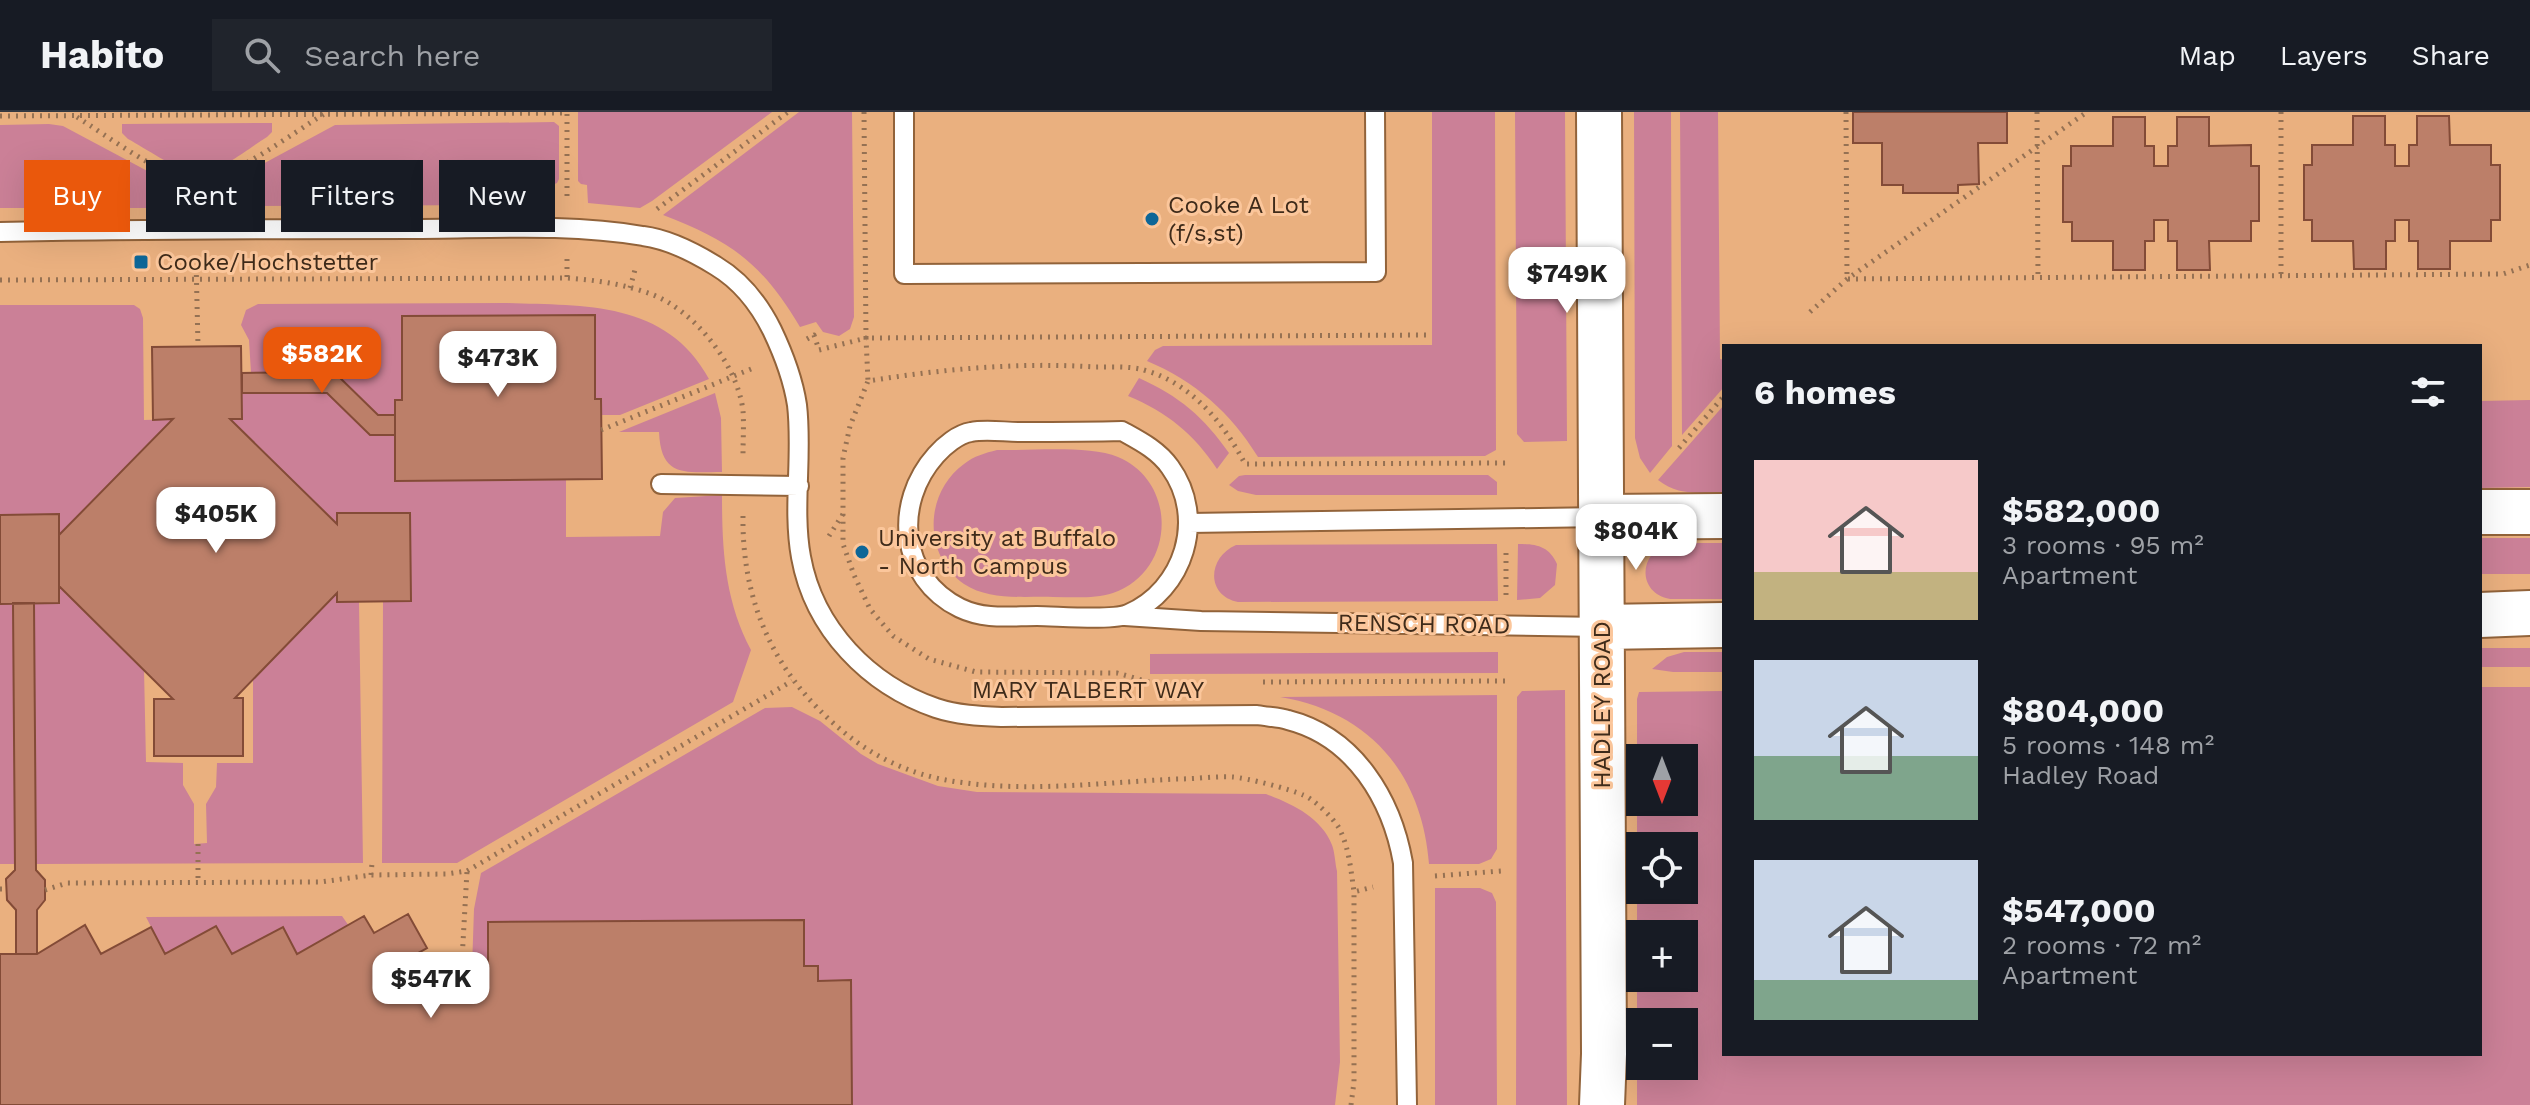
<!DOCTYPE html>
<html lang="en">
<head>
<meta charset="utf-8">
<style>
  :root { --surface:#171b24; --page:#20242c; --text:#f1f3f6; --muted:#9ea1a6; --line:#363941; --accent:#ea580c }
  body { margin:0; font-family:"Work Sans",sans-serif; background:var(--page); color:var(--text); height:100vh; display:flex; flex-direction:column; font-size:30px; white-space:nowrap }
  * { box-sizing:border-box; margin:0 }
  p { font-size:26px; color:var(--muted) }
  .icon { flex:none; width:44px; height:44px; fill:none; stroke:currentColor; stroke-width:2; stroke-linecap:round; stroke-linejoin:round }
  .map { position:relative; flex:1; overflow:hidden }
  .sheet { position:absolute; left:1722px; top:232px; width:760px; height:712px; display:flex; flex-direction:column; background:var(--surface); border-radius:0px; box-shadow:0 8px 32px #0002 }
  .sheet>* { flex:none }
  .hud { position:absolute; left:24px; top:48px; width:760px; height:72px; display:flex; gap:16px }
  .needle { width:52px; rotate:180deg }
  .tools { position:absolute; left:1626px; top:632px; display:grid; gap:16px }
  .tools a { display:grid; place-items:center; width:72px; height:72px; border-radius:0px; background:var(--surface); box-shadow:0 8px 32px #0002; font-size:40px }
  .price { position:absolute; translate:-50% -68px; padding:0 18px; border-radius:16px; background:#fff; color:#222; font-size:26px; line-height:52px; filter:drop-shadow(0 2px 4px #0008) }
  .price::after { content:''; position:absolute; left:50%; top:48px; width:24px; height:18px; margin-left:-12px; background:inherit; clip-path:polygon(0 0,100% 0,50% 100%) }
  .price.active { background:var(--accent); color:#fff }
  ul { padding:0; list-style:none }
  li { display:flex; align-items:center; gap:24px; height:200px; padding:0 32px }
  li span { display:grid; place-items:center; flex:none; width:224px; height:160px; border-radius:0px; color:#555 }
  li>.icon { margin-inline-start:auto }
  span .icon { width:96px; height:96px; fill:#fffc; stroke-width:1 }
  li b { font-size:34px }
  h2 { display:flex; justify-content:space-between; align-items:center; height:96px; padding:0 32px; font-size:34px }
  .pill { padding:0 28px; border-radius:0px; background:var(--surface); box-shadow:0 8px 32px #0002; font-size:28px; line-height:72px }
  .pill.active { background:var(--accent); color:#fff }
  header { display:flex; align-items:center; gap:48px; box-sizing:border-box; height:112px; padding:0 40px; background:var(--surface); border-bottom:2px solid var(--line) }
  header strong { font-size:38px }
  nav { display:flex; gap:44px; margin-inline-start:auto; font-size:28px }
  .search { width:560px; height:72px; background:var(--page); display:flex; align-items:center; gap:20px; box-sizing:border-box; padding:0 28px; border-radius:0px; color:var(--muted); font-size:30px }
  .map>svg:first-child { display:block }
</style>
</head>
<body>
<header>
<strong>Habito</strong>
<div class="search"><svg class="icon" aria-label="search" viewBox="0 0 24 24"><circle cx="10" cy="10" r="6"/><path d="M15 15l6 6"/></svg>Search here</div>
<nav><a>Map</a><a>Layers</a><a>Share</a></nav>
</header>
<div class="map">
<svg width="2530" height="993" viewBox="0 0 2530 993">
  <rect width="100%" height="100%" fill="#edb98e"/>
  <path fill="#eab07f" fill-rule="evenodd" d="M0,0H2530V993H0ZM1724,234H2480V942H1724ZM1640,646H1684V690H1640ZM1640,734H1684V778H1640ZM1640,822H1684V866H1640ZM1640,910H1684V954H1640Z"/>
  <path fill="#cb8097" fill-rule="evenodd" d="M578,0H772L652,89L640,96L588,91L587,73L581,72L578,69Z
    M799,0H852L854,205L850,217L839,224L823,220L816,210L800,215C762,151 731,129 663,103Z
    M1432,0H1495L1496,338L1485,344L1258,345C1231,301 1195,269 1147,249L1155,238L1163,234L1432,233Z
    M1515,0H1565L1567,329L1524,330L1517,322Z
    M1634,0H1671L1672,334L1650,361L1640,346L1635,326Z
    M1680,0H1718L1720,247L1724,248V275L1682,323Z
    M554,10L559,14V67L557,71L550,74V93L215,94V81L220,75L335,13Z
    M272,11V20L267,25C247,37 219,62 195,60C176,58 145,36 128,27L122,21V12Z
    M49,12L63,14L168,70L175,79L177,96H0V13Z
    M506,191C583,194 666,188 709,267L620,303H601V287H595L594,203L402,204V288L395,289V303H378L334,260L251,261L249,228L241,213L246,198L258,192Z
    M0,193H134L140,197L143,206L144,308L173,307L59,423L0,403Z
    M1139,266C1179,284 1204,305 1229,341L1217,357C1194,322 1167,300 1128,284Z
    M242,281H327L370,323H395L396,369L566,368V425L660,424L663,400L675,386L722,383C722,439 725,489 751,538L733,590L457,751H382L383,490L411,489L410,401H337V412L230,307H242Z
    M715,281L721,306L722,360C685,360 661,366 659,320H619Z
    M2530,288V375L2480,376V289Z
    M1724,293V380C1700,381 1678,384 1658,368Z
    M997,338C1029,339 1089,333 1118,345C1178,370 1176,459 1113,481C1094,487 1073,485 1053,485C1024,484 990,489 964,472C923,443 924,381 964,352C974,344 985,341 997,338Z
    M1245,363H1488L1497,370V383H1256L1238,379L1229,373L1239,364Z
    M2480,426H2530V462H2480Z
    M1669,431H1724V487H1670C1637,481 1638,441 1669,431Z
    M1497,432L1498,489L1238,490C1205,483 1208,445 1236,433Z
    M1518,432C1536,432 1549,434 1557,452L1555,473L1540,486L1517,488Z
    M59,474L144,557L146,650L183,651V673L194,692V732L207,731L206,692L216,675L217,651H253V568L337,481L338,490H359L363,751L36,752L34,491H59Z
    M13,491L15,752H0V492Z
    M2480,536H2530V555H2480Z
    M1498,540V561L1150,562V542Z
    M1684,540H1724V560H1673L1652,557L1667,545Z
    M2480,575H2530V993H1637V587L1639,580L1724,579V942H2480ZM1640,646H1684V690H1640ZM1640,734H1684V778H1640ZM1640,822H1684V866H1640ZM1640,910H1684V954H1640Z
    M1565,578L1567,993H1516L1517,585L1522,579Z
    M1497,583V737L1491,747L1479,752H1429C1422,662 1370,600 1280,585Z
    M792,595L820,609L861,642L878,652L938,674L977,680L1266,682C1292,692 1321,705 1332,733C1335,741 1335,751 1337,759L1340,950L1335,993H852L851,869H818V854H804L803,808L488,810V856H472L474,797L481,761L765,596Z
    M1435,776H1480L1492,781L1496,790L1497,993H1435Z
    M342,804L349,814L297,842L283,815L232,842L216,814L165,842L146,805Z"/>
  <path fill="#bc7f69" stroke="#834b37" stroke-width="2" d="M1853,0H2007V31H1978L1979,72L1958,73V81H1903V73H1882V31H1853Z
    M2353,4H2385V33H2395V54H2409V33H2417V4H2449L2450,33H2491V53H2500V108H2491V129H2450V157H2418V129H2409V108H2395V129H2386V157H2354L2353,129H2312V108H2304V53H2312V33H2353Z
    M2113,5H2145V34H2154V54H2168V34H2177V5H2209V34L2251,33V54H2259V109H2251V129H2209L2210,158H2177V129H2168V108H2154V129H2145V158H2113V129H2072V110H2063V54H2071V34H2113Z
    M595,203V287H601L602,367L395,369V288H402V204Z
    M241,234L242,307H230L337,412V401H410L411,489L337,490V481L235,586H243V644H154V587H173L59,474V423L173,307L153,308L152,235Z
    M334,260L378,303H395V323H370L327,281H242V261Z
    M59,402V491L0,492V403Z
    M13,491H34L36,758L45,768V788L37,798V842H16V798L7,788L6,767L15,758Z
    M408,802L427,836L393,855L389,872L472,871V856H488V810L804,808V854H818V869L851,868L852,993H0V842H37L85,813L101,842L151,815L165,842L216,814L232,842L283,815L297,842L364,804L374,821Z"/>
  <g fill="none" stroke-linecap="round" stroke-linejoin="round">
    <defs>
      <path id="lane" d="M904,0V162L1376,160L1375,0
        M0,120C137,117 274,117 411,117C487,117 567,111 643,124C667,127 695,141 716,154C741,169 759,192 772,218C783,241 793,267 797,293C803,343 792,396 801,445C814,517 869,573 936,596C957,603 980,604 1002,605L1257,603C1268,605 1279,605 1288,608C1355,625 1392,688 1403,751L1407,993
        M1122,319C1140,329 1158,338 1170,355C1207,406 1184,478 1128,502C1113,509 1057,504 1037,504C1010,504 985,508 960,496C899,466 893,391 936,343C944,334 958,322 971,320C986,317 1004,320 1019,320C1053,320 1088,320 1122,319Z
        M661,372L799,374
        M1189,411L1603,405
        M1125,504L1201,509L1602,515"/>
      <path id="secondary" d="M1599,0L1604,942L1602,993
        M2480,400H2530
        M1603,405L1724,404
        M2480,503L2530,501
        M1602,515L1724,513"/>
    </defs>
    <use href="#lane" stroke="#92633a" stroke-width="22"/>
    <use href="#secondary" stroke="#92633a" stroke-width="48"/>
    <path stroke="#957153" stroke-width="5" stroke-dasharray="2 6" stroke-linecap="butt" d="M864,0L866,226L1428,223
      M1846,0L1847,167L2503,162L2530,153
      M2037,0L2038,165
      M2281,0V164
      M0,4L567,1V89
      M77,5C104,22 166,67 195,70C224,72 296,19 324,2
      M193,90L194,70
      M657,97L788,0
      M196,147L198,234
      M567,147V166
      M0,168L567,166C595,168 624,172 651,182C694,198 738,253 743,299C744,313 743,328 743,342
      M630,176L636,154
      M1810,200L1847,167L2087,0
      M807,227L814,223L819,238L866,226L868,269
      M601,318L756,255
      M1679,336L1724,284
      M743,404C742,473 763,536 810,588C853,635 901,664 966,671C1035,680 1108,670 1178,667C1196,667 1215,664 1233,665C1247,666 1290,677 1303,683C1314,687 1333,706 1339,716C1349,735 1351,759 1354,780L1373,775
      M829,424L843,402
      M1506,483V436
      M1149,570L1117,561L976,560L929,547L893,524L870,497L854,463L843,432V346L850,314L868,269C943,257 1020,250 1095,255C1111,255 1130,254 1144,258C1191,271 1224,311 1245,352L1506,351
      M1263,570L1505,569
      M198,732V771
      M371,763L372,751
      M1435,764L1501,759
      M0,777H6
      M45,778L67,771L321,770L371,763L446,762L467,759L792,569
      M461,866L467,759
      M1351,993L1354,970V780"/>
    <use href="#lane" stroke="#fff" stroke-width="18"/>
    <use href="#secondary" stroke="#fff" stroke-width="44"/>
  </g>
  <g fill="#0e6697" stroke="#fbc69b" stroke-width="3">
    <circle cx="1152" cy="107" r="8"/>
    <rect x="133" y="142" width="16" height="16" rx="4"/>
    <circle cx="862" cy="440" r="8"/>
  </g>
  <g text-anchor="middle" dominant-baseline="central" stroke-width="6" stroke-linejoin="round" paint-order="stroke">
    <g font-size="24" fill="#3f2b1a" stroke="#fbc69b" text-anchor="start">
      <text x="1168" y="93">Cooke A Lot<tspan x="1168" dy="28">(f/s,st)</tspan></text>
      <text x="157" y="150">Cooke/Hochstetter</text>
      <text x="878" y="426">University at Buffalo<tspan x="878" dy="28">- North Campus</tspan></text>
    </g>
    <g font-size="24" fill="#3f2b1a" stroke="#fbc69b">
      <text transform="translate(1424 512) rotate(1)">RENSCH ROAD</text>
      <text x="1088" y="578">MARY TALBERT WAY</text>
      <text transform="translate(1602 593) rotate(-90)">HADLEY ROAD</text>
    </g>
  </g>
</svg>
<div class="tools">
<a><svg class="needle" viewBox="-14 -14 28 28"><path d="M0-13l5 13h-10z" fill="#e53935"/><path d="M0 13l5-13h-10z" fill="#9ea1a6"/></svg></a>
<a><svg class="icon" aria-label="locate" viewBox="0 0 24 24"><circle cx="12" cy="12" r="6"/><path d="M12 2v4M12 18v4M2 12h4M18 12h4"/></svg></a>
<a>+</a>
<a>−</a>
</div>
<b class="price" style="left:1567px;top:203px">$749K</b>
<b class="price active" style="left:322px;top:283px">$582K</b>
<b class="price" style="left:498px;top:287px">$473K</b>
<b class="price" style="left:216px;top:443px">$405K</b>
<b class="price" style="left:1636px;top:460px">$804K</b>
<b class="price" style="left:431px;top:908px">$547K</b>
<div class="hud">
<a class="pill active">Buy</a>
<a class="pill">Rent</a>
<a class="pill">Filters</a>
<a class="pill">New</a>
</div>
<section class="sheet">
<h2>6 homes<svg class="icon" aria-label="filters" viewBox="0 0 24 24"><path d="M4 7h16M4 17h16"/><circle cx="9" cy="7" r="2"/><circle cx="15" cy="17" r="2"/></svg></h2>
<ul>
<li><span style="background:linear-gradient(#f6c9c9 70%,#c2b280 0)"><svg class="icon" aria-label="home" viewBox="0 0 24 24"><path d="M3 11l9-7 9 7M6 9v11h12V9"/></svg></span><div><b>$582,000</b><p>3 rooms · 95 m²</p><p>Apartment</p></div></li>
<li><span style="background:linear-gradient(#c9d6e8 60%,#7fa58c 0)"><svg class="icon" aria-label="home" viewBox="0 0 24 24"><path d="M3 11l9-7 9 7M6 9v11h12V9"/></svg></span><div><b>$804,000</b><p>5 rooms · 148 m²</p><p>Hadley Road</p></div></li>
<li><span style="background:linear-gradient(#c9d6e8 75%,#7fa58c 0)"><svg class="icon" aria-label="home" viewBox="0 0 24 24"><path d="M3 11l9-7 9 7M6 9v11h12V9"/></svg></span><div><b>$547,000</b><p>2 rooms · 72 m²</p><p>Apartment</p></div></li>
</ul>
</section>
</div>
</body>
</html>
